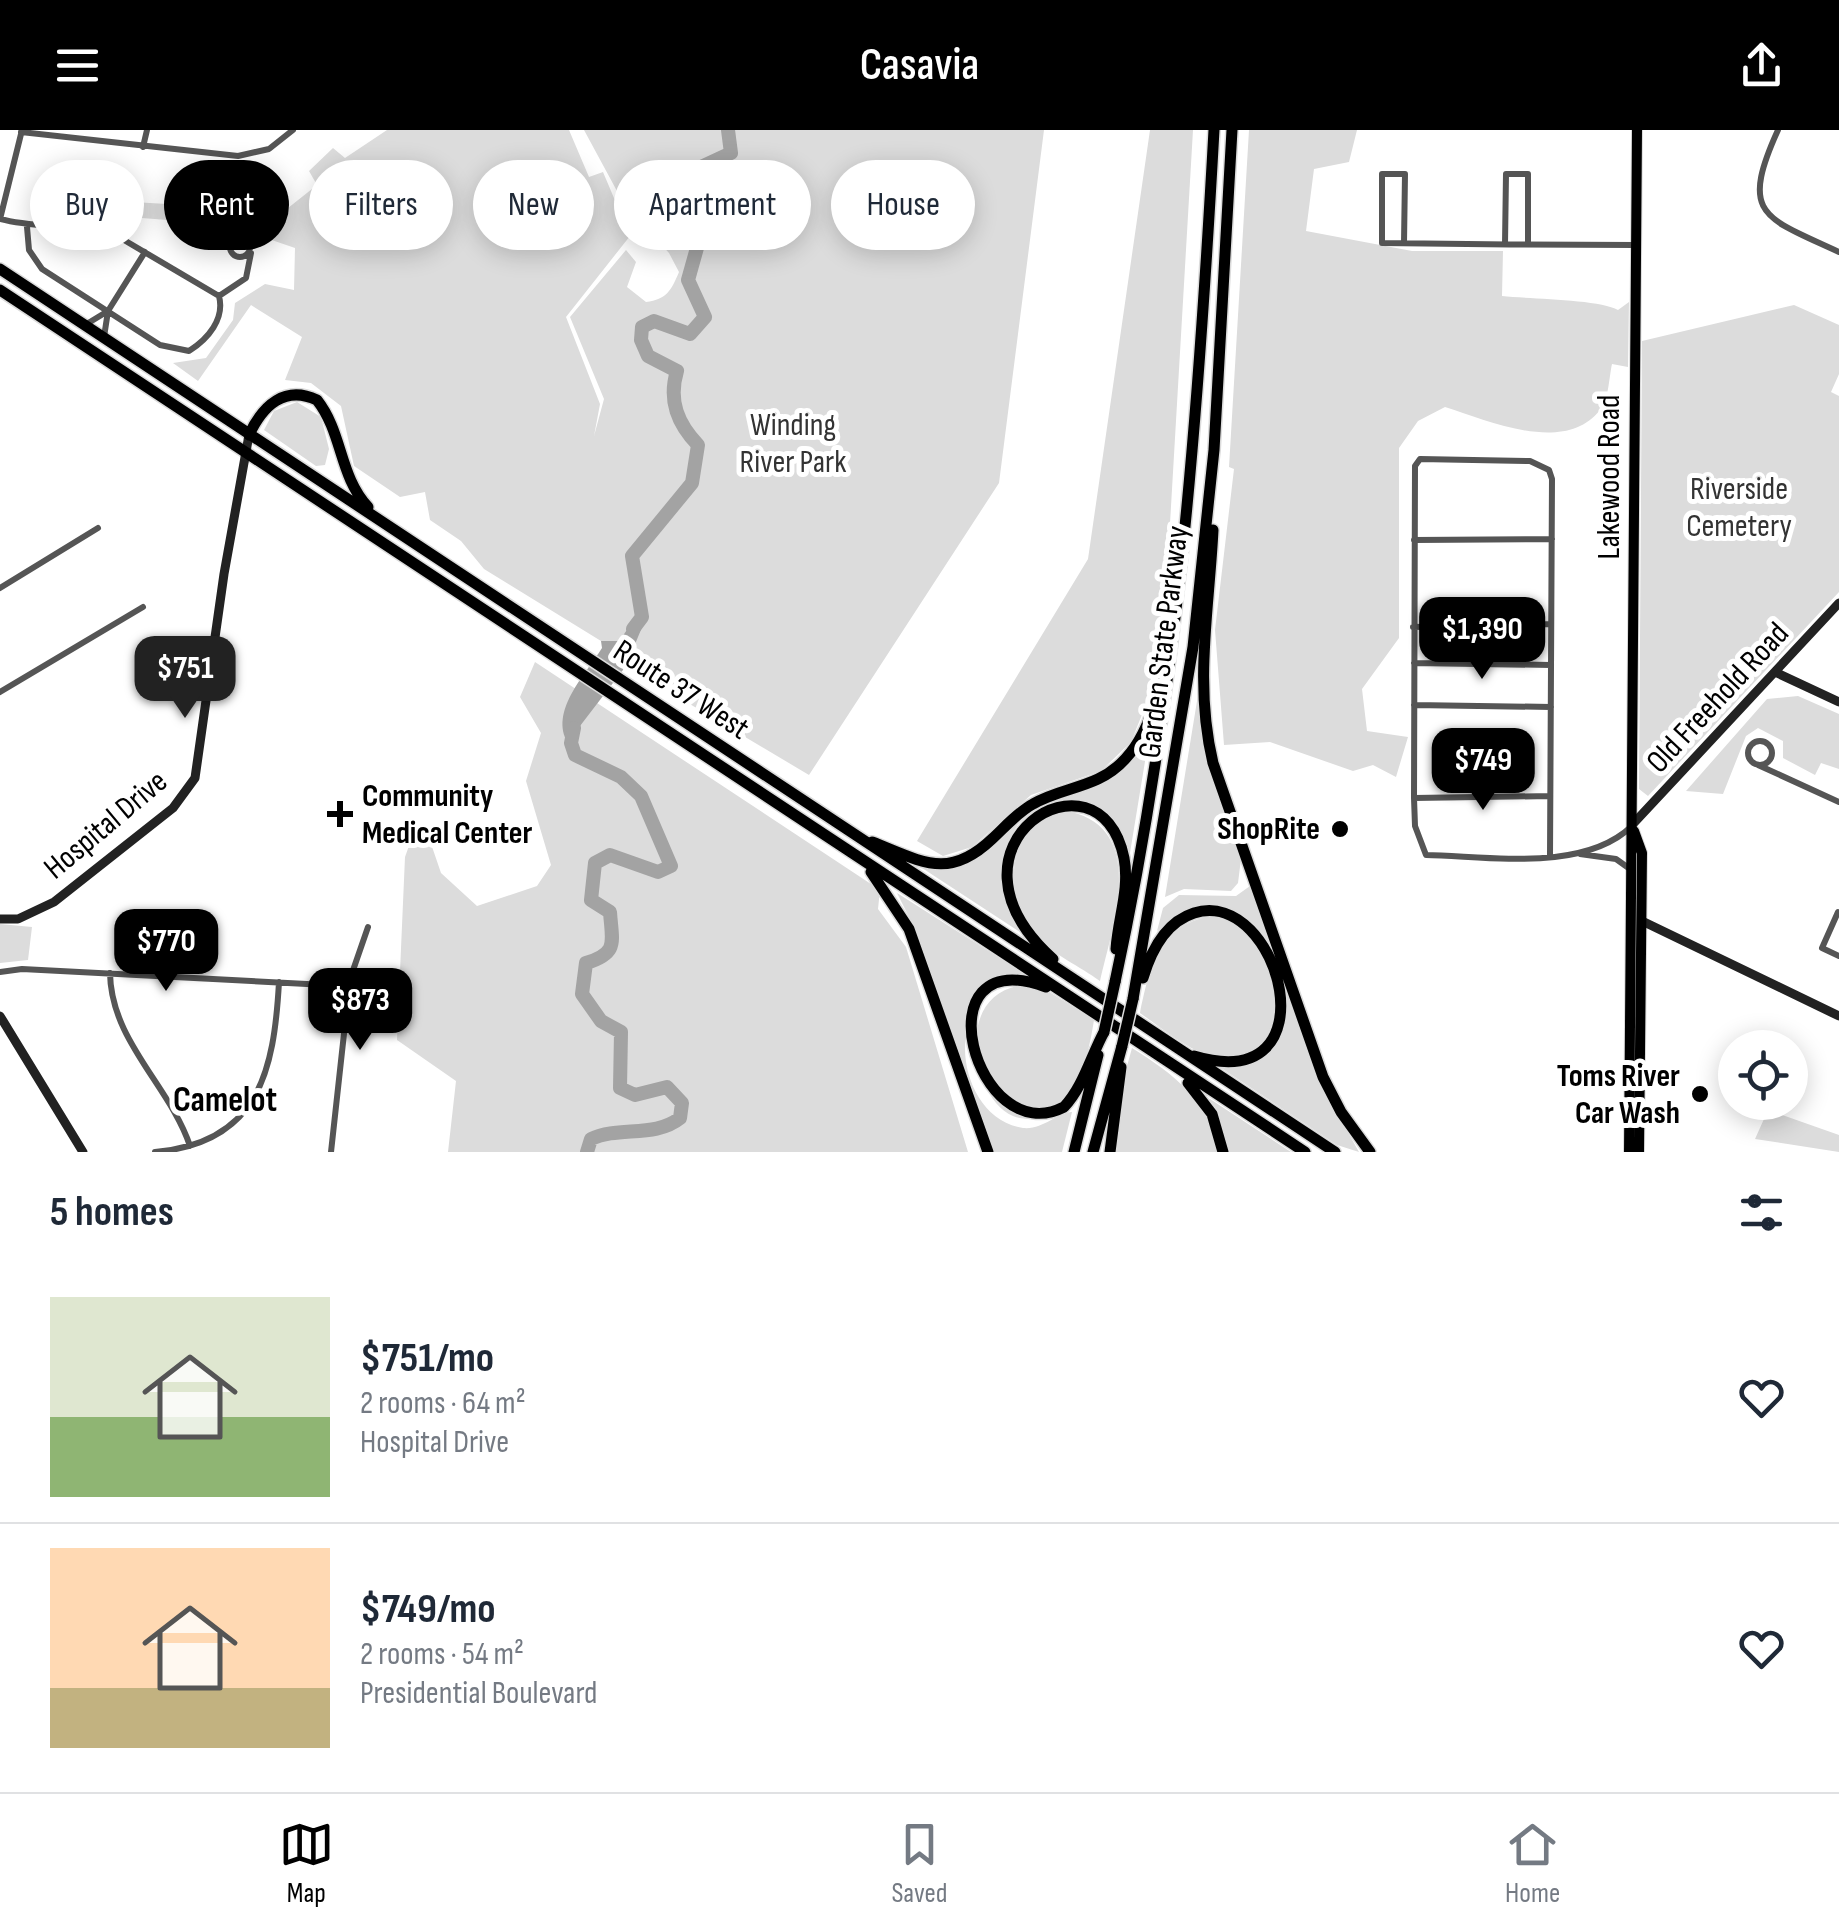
<!DOCTYPE html>
<html lang="en">
<head>
<meta charset="utf-8">
<style>
  :root { --surface:#fff; --page:#f6f6f7; --text:#1f2937; --muted:#747a83; --line:#e0e1e3; --accent:#000 }
  body { margin:0; font-family:"Sofia Sans Condensed",sans-serif; background:var(--page); color:var(--text); height:100vh; display:flex; flex-direction:column; font-size:38px; white-space:nowrap }
  * { box-sizing:border-box; margin:0 }
  p { font-size:32px; color:var(--muted) }
  .icon { flex:none; width:55px; height:55px; fill:none; stroke:currentColor; stroke-width:2; stroke-linecap:round; stroke-linejoin:round }
  .map { position:relative; height:1022px; overflow:hidden }
  .drawer { display:flex; flex-direction:column; background:var(--surface); flex:1 }
  .drawer>* { flex:none }
  .guide { position:absolute; left:30px; top:30px; width:1000px; height:90px; display:flex; gap:20px }
  .tools { position:absolute; left:1718px; top:900px; display:grid; gap:20px }
  .tools a { display:grid; place-items:center; width:90px; height:90px; border-radius:50%; background:var(--surface); box-shadow:0 5px 25px #0003; font-size:50px }
  .price { position:absolute; translate:-50% -85px; padding:0 22px; border-radius:20px; background:var(--accent); color:#fff; font-size:32px; line-height:65px; filter:drop-shadow(0 2px 5px #0008) }
  .price::after { content:''; position:absolute; left:50%; top:60px; width:30px; height:22px; margin-left:-15px; background:inherit; clip-path:polygon(0 0,100% 0,50% 100%) }
  .price.current { background:#222; color:#fff }
  ul { padding:0; list-style:none }
  li { display:flex; align-items:center; gap:30px; height:250px; padding:0 50px }
  li+li { border-top:2px solid var(--line) }
  li span { display:grid; place-items:center; flex:none; width:280px; height:200px; border-radius:0px; color:#555 }
  li>.icon { margin-inline-start:auto }
  span .icon { width:120px; height:120px; fill:#fffc; stroke-width:1 }
  li b { font-size:42px }
  h2 { display:flex; justify-content:space-between; align-items:center; height:120px; padding:0 50px; font-size:42px }
  .tag { padding:0 35px; border-radius:45px; background:var(--surface); box-shadow:0 5px 25px #0003; font-size:35px; line-height:90px }
  .tag.current { background:var(--accent); color:#fff }
  header { display:flex; justify-content:space-between; align-items:center; height:130px; padding:0 50px; background:var(--accent); color:#fff; font-size:45px; font-weight:600 }
  .tabs { display:flex; justify-content:space-around; align-items:center; height:140px; border-top:2px solid var(--line); background:var(--surface); font-size:28px; color:var(--muted) }
  .tabs a { display:grid; justify-items:center; gap:5px }
  .tabs .current { color:var(--accent) }
  .map>svg:first-child { display:block }
</style>
</head>
<body>
<header><svg class="icon" aria-label="menu" viewBox="0 0 24 24"><path d="M4 6h16M4 12h16M4 18h16"/></svg>Casavia<svg class="icon" aria-label="share" viewBox="0 0 24 24"><path d="M12 15V3M7 8l5-5 5 5M5 13v7h14v-7"/></svg></header>
<div class="map">
<svg width="1839" height="1022" viewBox="0 0 1839 1022">
  <rect width="100%" height="100%" fill="#fff"/>
  <path fill="#dcdcdc" d="M387,0H569L589,47L603,42L630,106L566,187L600,274L594,306L604,269L570,187L626,120L636,132L627,157L646,172C667,169 671,161 679,142L669,123L624,74L584,0H1044L999,353L809,645L626,536L634,521L639,484L619,511H601L484,439L461,411L430,390L425,362L400,367L354,336L341,276L311,253L285,250L302,207L251,175L198,251L173,233L206,228L233,190L235,173L265,154L294,160L295,118L263,107L283,82L317,55L309,41L333,18L345,28Z
    M1150,0H1193L1166,462L1147,572L1131,612L1101,641L1031,665L972,717L943,726L917,711L1088,429Z
    M1249,0H1357L1349,32L1314,39L1306,101L1412,121H1503L1502,166C1529,169 1600,169 1618,180L1629,172L1628,237L1612,234C1609,247 1609,269 1600,280C1565,325 1489,291 1445,277L1418,291L1399,318V508L1362,559L1367,601L1408,607L1396,647L1373,635L1353,641L1270,612L1224,615L1215,500L1234,339L1229,337Z
    M81,69L236,78L232,95L77,83Z
    M1794,175L1839,195V244L1831,262L1839,266V462L1648,666L1639,659L1642,211Z
    M297,272L321,287L329,319L325,335L316,336L264,300L274,281Z
    M535,532L880,760L878,779L906,817L968,1022H448L456,951L397,910L405,727L415,699L427,702L441,743L477,776L537,756L551,735L526,651L541,603L520,567Z
    M1198,565L1205,623L1241,729L1238,753L1231,761L1184,759L1165,767Z
    M1798,566L1839,584V639L1821,633L1815,645L1783,628V611L1758,598L1746,606L1723,664L1686,661L1767,569Z
    M1150,601L1129,729L1120,706L1075,673C995,667 996,749 1020,802L916,734L946,738L973,730L1034,678L1099,653Z
    M1071,682C1148,700 1112,797 1100,851C1081,837 1052,824 1036,806C999,762 1007,686 1071,682Z
    M1250,756L1320,953L1359,1022L1337,1015L1221,938C1251,938 1270,929 1283,899C1292,849 1260,763 1197,777C1181,780 1170,792 1157,801L1163,778L1179,765L1236,766Z
    M897,763L1031,848L988,860C981,873 970,887 967,901C958,939 980,992 1023,998C1043,1000 1056,983 1072,982L1062,1022H993L914,797Z
    M1217,785C1223,788 1233,790 1238,794C1280,823 1296,926 1229,926C1222,926 1213,927 1206,925C1183,916 1160,897 1140,883C1151,832 1159,793 1217,785Z
    M0,794L32,797L28,830L0,833Z
    M1022,855L1051,863L1094,890C1089,921 1081,962 1053,980C1003,1012 974,949 976,909C978,880 992,860 1022,855Z
    M1132,918C1175,945 1208,970 1218,1022H1114L1122,954Z
    M1209,970L1210,969L1291,1022H1227L1223,1001Z
    M1768,980L1839,1005V1022L1755,1009Z"/>
  <path fill="#a3a3a3" d="M639,483L645,490L626,536L580,596L576,611L568,613C549,582 585,545 602,518L601,511H619Z"/>
  <g fill="none" stroke-linecap="round" stroke-linejoin="round">
    <path stroke="#a3a3a3" stroke-width="14" d="M633,499L642,487L632,426L692,353L698,315C678,294 668,271 677,241L648,226L641,210L642,197L654,191L690,204L705,187L688,150L702,100L680,72L676,58L688,43L731,23L728,0
      M574,598L571,613L575,625L621,647L641,666L671,736L658,742L610,725L595,733L591,770L610,782C612,812 619,823 586,833L582,864L601,891L621,902L620,958L635,965L667,957L682,973L680,988C655,1008 619,996 591,1009L587,1022"/>
    <defs>
      <path id="primary" d="M1634,701L1642,723L1639,1022
        M1629,1022L1637,0"/>
      <path id="highway" d="M0,139L1335,1022
        M0,160L1305,1022
        M249,305C263,275 285,255 317,270C343,303 339,346 368,377
        M1213,400C1209,480 1194,554 1213,633L1323,947L1341,982L1370,1022
        M872,712C921,731 948,751 992,709C1005,697 1018,682 1033,674C1053,662 1077,659 1098,649C1152,624 1161,553 1169,501
        M871,742L909,799L988,1022
        M1053,829C926,715 1100,609 1124,728C1130,759 1118,788 1116,819
        M1143,848C1151,821 1166,792 1194,783C1280,756 1336,968 1194,926
        M1115,852C1177,566 1198,291 1214,0
        M1046,857C917,810 976,1022 1064,977C1083,957 1091,926 1104,902
        M1133,869L1193,517L1214,320L1232,0
        M1188,953L1212,984L1223,1022
        M1074,1022L1098,925
        M1093,1022L1122,916
        M1110,1022L1121,937"/>
    </defs>
    <use href="#primary" stroke="#dbdbdb" stroke-width="12"/>
    <use href="#highway" stroke="#dbdbdb" stroke-width="14"/>
    <path stroke="#555" stroke-width="6" d="M22,0L0,89C40,100 88,92 124,110L219,166C225,189 208,209 189,221L160,215L42,139L29,120L27,97
      M1778,0C1739,86 1764,87 1839,122
      M21,2L238,26L269,19L293,0
      M143,17L147,0
      M230 117a10 10 0 1 1 20 0a10 10 0 1 1-20 0Z
      M1404,113L1405,44H1382V113C1467,114 1551,115 1636,115
      M1505,114L1506,44H1528V114
      M219,166L246,148L251,123
      M108,181L145,122
      M85,195L108,181L104,207
      M1414,410L1552,409
      M0,458L98,398
      M1413,497L1551,494
      M1414,533L1551,535
      M0,562L143,477
      M1414,575L1551,577
      M1748 623a12 12 0 1 1 24 0a12 12 0 1 1-24 0Z
      M1758,635L1839,672
      M1414,668L1550,666
      M1580,724L1616,729L1630,739
      M1550,726L1552,349L1549,340L1530,331L1420,329L1415,336L1414,668L1415,696L1426,725C1488,726 1583,743 1632,696
      M1838,782L1822,818L1839,826
      M0,842L22,839L326,855
      M110,843C111,911 170,956 190,1016
      M155,1022C259,1013 274,941 279,852
      M331,1022L350,849L368,797"/>
    <path stroke="#222" stroke-width="9" d="M1775,542L1839,572
      M1632,695L1839,473
      M0,789H18L54,772L173,678L195,648L224,444L249,305
      M1642,791L1839,886
      M0,886L83,1022"/>
    <use href="#primary" stroke="#000" stroke-width="10"/>
    <use href="#highway" stroke="#000" stroke-width="11"/>
    <defs>
      <path id="highway-bridge" d="M1104,902L1115,852
        M1122,916L1133,869"/>
    </defs>
    <use href="#highway-bridge" stroke="#dbdbdb" stroke-width="14" stroke-linecap="butt"/>
    <use href="#highway-bridge" stroke="#000" stroke-width="11"/>
  </g>
  <g fill="#000" stroke="#fff" stroke-width="4">
    <path d="M335 669h10v10h10v10h-10v10h-10v-10h-10v-10h10z"/>
    <circle cx="1340" cy="699" r="10"/>
    <circle cx="1700" cy="964" r="10"/>
  </g>
  <g text-anchor="middle" dominant-baseline="central" stroke-width="10" stroke-linejoin="round" paint-order="stroke">
    <g font-size="32" fill="#333" stroke="#fff">
      <text x="793" y="295">Winding<tspan x="793" dy="37">River Park</tspan></text>
      <text x="1739" y="359">Riverside<tspan x="1739" dy="37">Cemetery</tspan></text>
    </g>
    <g font-size="32" fill="#000" stroke="#fff">
      <text transform="translate(1609 347) rotate(-90)">Lakewood Road</text>
      <text transform="translate(1164 512) rotate(-83)">Garden State Parkway</text>
      <text transform="translate(681 560) rotate(33)">Route 37 West</text>
      <text transform="translate(1718 568) rotate(-47)">Old Freehold Road</text>
      <text transform="translate(106 695) rotate(-40)">Hospital Drive</text>
    </g>
    <g font-size="32" font-weight="bold" fill="#000" stroke="#fff" text-anchor="end">
      <text x="362" y="666" text-anchor="start">Community<tspan x="362" dy="37">Medical Center</tspan></text>
      <text x="1320" y="699">ShopRite</text>
      <text x="1680" y="946">Toms River<tspan x="1680" dy="37">Car Wash</tspan></text>
    </g>
    <g font-size="35" font-weight="bold" fill="#000" stroke="#fff">
      <text x="225" y="970">Camelot</text>
    </g>
  </g>
</svg>
<div class="tools">
<a><svg class="icon" aria-label="locate" viewBox="0 0 24 24"><circle cx="12" cy="12" r="6"/><path d="M12 2v4M12 18v4M2 12h4M18 12h4"/></svg></a>
</div>
<b class="price" style="left:1482px;top:552px">$1,390</b>
<b class="price current" style="left:185px;top:591px">$751</b>
<b class="price" style="left:1483px;top:683px">$749</b>
<b class="price" style="left:166px;top:864px">$770</b>
<b class="price" style="left:360px;top:923px">$873</b>
<div class="guide">
<a class="tag">Buy</a>
<a class="tag current">Rent</a>
<a class="tag">Filters</a>
<a class="tag">New</a>
<a class="tag">Apartment</a>
<a class="tag">House</a>
</div>
</div>
<section class="drawer">
<h2>5 homes<svg class="icon" aria-label="filters" viewBox="0 0 24 24"><path d="M4 7h16M4 17h16"/><circle cx="9" cy="7" r="2"/><circle cx="15" cy="17" r="2"/></svg></h2>
<ul>
<li><span style="background:linear-gradient(#dfe7d0 60%,#8fb573 0)"><svg class="icon" aria-label="home" viewBox="0 0 24 24"><path d="M3 11l9-7 9 7M6 9v11h12V9"/></svg></span><div><b>$751/mo</b><p>2 rooms · 64 m²</p><p>Hospital Drive</p></div><svg class="icon" aria-label="heart" viewBox="0 0 24 24"><path d="M12 20l-8-8c-3-5 5-10 8-4 3-6 11-1 8 4z"/></svg></li>
<li><span style="background:linear-gradient(#ffd9b3 70%,#c2b280 0)"><svg class="icon" aria-label="home" viewBox="0 0 24 24"><path d="M3 11l9-7 9 7M6 9v11h12V9"/></svg></span><div><b>$749/mo</b><p>2 rooms · 54 m²</p><p>Presidential Boulevard</p></div><svg class="icon" aria-label="heart" viewBox="0 0 24 24"><path d="M12 20l-8-8c-3-5 5-10 8-4 3-6 11-1 8 4z"/></svg></li>
</ul>
</section>
<nav class="tabs">
<a class="current"><svg class="icon" aria-label="map" viewBox="0 0 24 24"><path d="M3 6l6-2 6 2 6-2v14l-6 2-6-2-6 2zM9 4v14M15 6v14"/></svg>Map</a>
<a><svg class="icon" aria-label="saved" viewBox="0 0 24 24"><path d="M7 4h10v16l-5-4-5 4z"/></svg>Saved</a>
<a><svg class="icon" aria-label="home" viewBox="0 0 24 24"><path d="M3 11l9-7 9 7M6 9v11h12V9"/></svg>Home</a>
</nav>
</body>
</html>
